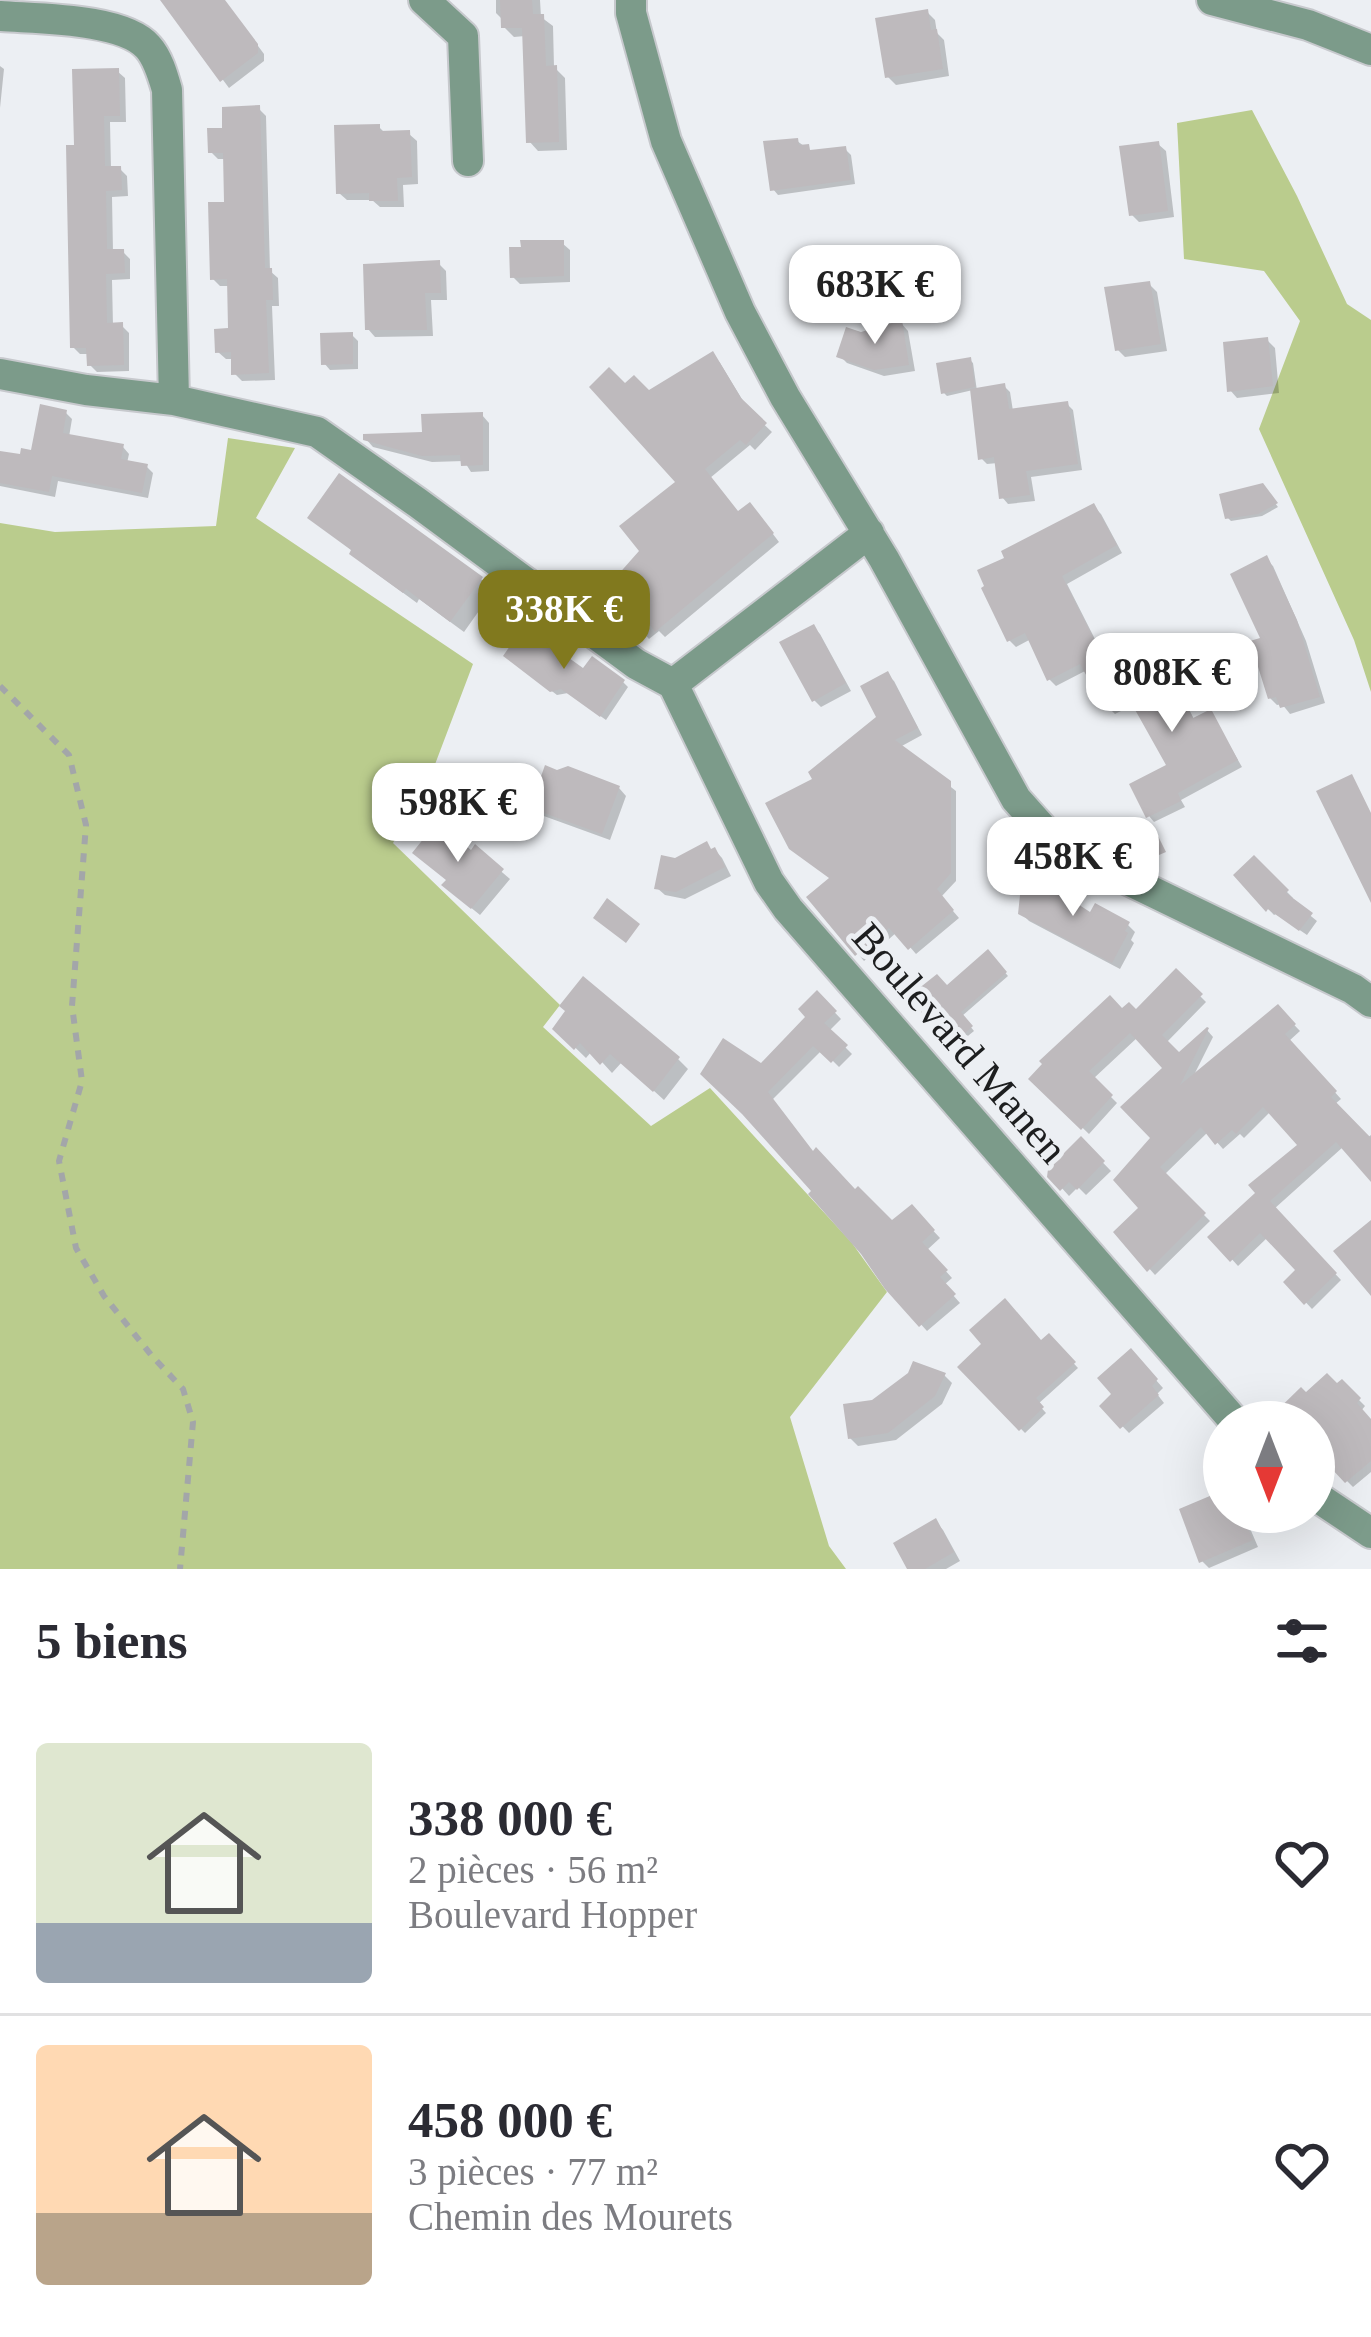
<!DOCTYPE html>
<html lang="fr">
<head>
<meta charset="utf-8">
<style>
  :root { --surface:#fff; --page:#f7f7f7; --text:#2b2b33; --muted:#7c7c81; --line:#e1e1e2; --accent:#81791e }
  body { margin:0; font-family:"Times New Roman",serif; background:var(--page); color:var(--text); height:100vh; display:flex; flex-direction:column; font-size:45px; white-space:nowrap }
  * { box-sizing:border-box; margin:0 }
  p { font-size:39px; color:var(--muted) }
  .icon { flex:none; width:66px; height:66px; fill:none; stroke:currentColor; stroke-width:2; stroke-linecap:round; stroke-linejoin:round }
  .map { position:relative; height:1569px; overflow:hidden }
  .details { display:flex; flex-direction:column; background:var(--surface); flex:1 }
  .details>* { flex:none }
  .needle { width:78px; rotate:180deg }
  .tools { position:absolute; left:1203px; top:1401px; display:grid; gap:24px }
  .tools a { display:grid; place-items:center; width:132px; height:132px; border-radius:50%; background:var(--surface); box-shadow:0 12px 48px #0002; font-size:60px }
  .price { position:absolute; translate:-50% -102px; padding:0 27px; border-radius:24px; background:#fff; color:#222; font-size:39px; line-height:78px; filter:drop-shadow(0 3px 6px #0008) }
  .price::after { content:''; position:absolute; left:50%; top:72px; width:36px; height:27px; margin-left:-18px; background:inherit; clip-path:polygon(0 0,100% 0,50% 100%) }
  .price.active { background:var(--accent); color:#fff }
  ul { padding:0; list-style:none }
  li { display:flex; align-items:center; gap:36px; height:300px; padding:0 36px }
  li+li { border-top:3px solid var(--line) }
  li span { display:grid; place-items:center; flex:none; width:336px; height:240px; border-radius:12px; color:#555 }
  li>.icon { margin-inline-start:auto }
  span .icon { width:144px; height:144px; fill:#fffc; stroke-width:1 }
  li b { font-size:51px }
  h2 { display:flex; justify-content:space-between; align-items:center; height:144px; padding:0 36px; font-size:51px }
  .map>svg:first-child { display:block }
</style>
</head>
<body>
<div class="map">
<svg width="1371" height="1569" viewBox="0 0 1371 1569">
  <rect width="100%" height="100%" fill="#eceff3"/>
  <path fill="#bacc8d" d="M1252,110L1297,196L1347,304L1371,320V692L1354,640L1259,429L1300,321L1264,271L1184,259L1177,123Z
    M228,438L295,448L256,518L473,664L434,767L393,843L560,1005L543,1027L651,1126L710,1088L852,1243L887,1292L790,1417L829,1546L846,1569H0V523L55,532L216,526Z"/>
  <path fill="#0003" d="M169,0H224L264,54V61L229,88L166,3Z
    M496,0H540L541,17L553,26L554,67L565,78L567,150L538,151L529,141L525,36L514,37L504,27V21L496,13Z
    M927,12L935,20L937,33L944,40L949,76L896,85L888,77Z
    M0,66L4,69L0,108Z
    M117,71L125,78L126,122H110L111,169H120L127,176L128,196L112,197L113,252H123L130,259V279L112,280L113,326L121,325L129,333V371L97,372L90,365V354H80L73,347L77,148Z
    M258,108L266,116L270,271L278,278L279,306H272L275,380L242,381L234,373V359H226L218,352L231,331L230,286H220L213,279L227,204V159H218L211,152L226,131Z
    M379,127L386,134H409L417,141L418,184L403,185L404,207H380L372,200H347L339,193Z
    M797,141L814,153L845,149L851,155L855,184L778,195L773,189Z
    M1158,144L1166,151L1174,217L1139,222L1132,215Z
    M562,243L570,250V282L520,284L513,277Z
    M438,263L446,271L447,300H431L433,336L375,337L368,329Z
    M1149,284L1157,292L1167,351L1125,357L1118,350Z
    M901,323L908,331L915,371L884,376L847,363L840,356L861,335Z
    M352,335L358,341V369L330,370L324,363Z
    M1267,340L1275,348L1279,393L1237,398L1230,390Z
    M713,355L720,363L748,409L772,432L755,450L750,445L710,478L739,514L757,513L779,542L665,637L659,631L649,639L642,631L633,595L643,552L680,483L625,387L648,394Z
    M970,360L973,363L977,391L1004,386L1010,392L1013,411L1067,404L1073,410L1082,470L1031,477L1035,501L1008,504L1002,497L998,463L987,464L981,458L973,390L947,396L944,393Z
    M66,413L72,419L69,437L123,447L129,454L127,463L147,467L153,473L148,498L58,481L55,497L0,486V454L22,457L34,454Z
    M482,415L489,423V471L471,472L464,461L432,462L373,447L366,439L425,435Z
    M1262,486L1278,507L1262,516L1231,521L1228,518Z
    M1094,507L1101,514L1122,553L1067,584L1099,647L1123,710L1115,714L1108,707L1087,670L1056,686L1049,679L1031,639L1016,647L1009,640Z
    M311,518L481,579L493,591L464,632L419,599L417,603L365,565L354,552Z
    M1266,559L1273,566L1306,641L1325,703L1290,714L1282,704L1277,705L1270,698L1265,639Z
    M813,627L820,634L851,691L821,707L814,700Z
    M1157,653L1163,659L1195,721L1211,713L1242,767L1181,800L1185,807L1154,822L1149,816L1170,767Z
    M511,660L583,672L623,682L628,687L606,720L568,693L557,695Z
    M887,675L894,681L922,735L900,747L956,791V881L941,897L959,918L916,954L897,932L864,961L810,897L832,879L816,780L880,717Z
    M619,788L626,796L610,840L541,815L533,807Z
    M475,849L510,879L480,915L453,893Z
    M715,850L722,858L731,876L685,899L665,895L657,888L676,861Z
    M1254,859L1293,898L1291,900L1317,921L1307,935L1276,914L1274,915L1237,876Z
    M1021,913L1091,916L1128,925L1135,932L1131,940L1134,943L1120,969L1029,921Z
    M988,953L1008,976L962,1016L974,1031L958,1044L942,1026L939,1030L912,998L947,989Z
    M1176,972L1206,1002L1166,1043L1179,1056L1207,1030L1213,1037L1192,1079L1278,1008L1300,1031L1289,1041L1341,1099L1335,1104L1367,1138L1371,1135V1178L1343,1147L1274,1209L1341,1280L1312,1309L1287,1282L1299,1270L1268,1237L1238,1266L1212,1237L1259,1193L1302,1145L1271,1111L1244,1138L1240,1134L1223,1149L1208,1132L1164,1175L1210,1221L1155,1275L1117,1232L1143,1209L1166,1068L1138,1037L1093,1079L1117,1103L1089,1134L1032,1079L1122,1012L1136,1013Z
    M823,1000L841,1019L829,1031L852,1054L839,1067L822,1050L772,1100L814,1155L891,1224L912,1208L940,1238L927,1250L952,1278L944,1285L960,1303L927,1331L888,1288L815,1191L746,1114L762,1067Z
    M556,1029L678,1059L688,1069L664,1100L622,1062L612,1073L592,1051L586,1058Z
    M1081,1140L1111,1171L1086,1195L1078,1187L1069,1196L1051,1176Z
    M1049,1337L1078,1368L1038,1404L1046,1413L1025,1433L961,1367L985,1344H1041Z
    M1131,1352L1163,1388L1157,1394L1164,1403L1129,1433L1103,1406L1116,1394Z
    M944,1375L952,1383L942,1404L896,1440L858,1446L850,1438L873,1403Z
    M1342,1383L1365,1406L1361,1411L1371,1423V1472L1353,1487L1314,1448V1422H1288L1306,1396L1337,1387Z
    M1224,1494V1512H1243L1258,1547L1209,1568L1202,1561Z
    M936,1522L943,1530L960,1561L946,1569H911Z"/>
  <path fill="#bebabd" d="M160,0H225L258,44V53L220,82Z
    M500,0H532L533,14H544L546,66L557,65L559,142L526,143L522,28H501Z
    M928,9L931,30L937,29L943,69L885,78L875,18Z
    M119,68L120,116H104L105,166H121L122,190L106,191L107,249H124L125,273L106,274L107,323L123,322L124,365L87,366L86,348H70L66,145H74L72,69Z
    M260,105L265,268H272L273,300H266L269,373L231,375V352L215,353L214,329L228,328L227,279L210,280L208,202H224L223,153H208L207,128H222V107Z
    M380,124V131L410,130L412,177L397,178L398,201H369V193L336,194L334,125Z
    M798,138L799,145L809,144L810,150L846,146L851,180L770,191L763,141Z
    M1159,141L1168,211L1129,216L1119,146Z
    M520,240H564V276L510,278L509,247H521Z
    M440,260L441,293H425L427,330H365L363,264Z
    M1150,281L1161,344L1115,351L1104,287Z
    M902,320L909,365L874,370L836,357L846,327L861,332Z
    M353,332V364L321,365L320,333Z
    M1268,337L1273,386L1227,392L1223,342Z
    M713,351L741,398L767,423L746,445L740,440L705,469L738,511L750,502L774,533L655,632L650,625L640,633L617,604L629,594L616,577L639,551L619,526L675,482L589,387L609,367L625,383L634,375L649,390Z
    M971,357L975,387L941,394L936,363Z
    M1005,383L1009,409L1068,401L1078,464L1026,471L1030,495L999,499L994,457L978,460L970,389Z
    M40,404L67,410L63,433L124,444L121,459L148,464L142,493L52,476L49,492L0,483V451L20,454L21,448L31,450Z
    M483,412V465L461,466L460,455L422,456L363,440V434L422,432L421,414Z
    M339,473L483,577L450,622L406,589L403,593L349,554L351,550L307,518Z
    M1263,483L1278,503L1258,514L1225,519L1219,494Z
    M1094,503L1117,545L1062,576L1093,637L1117,703L1105,709L1080,664L1047,681L1025,633L1007,642L981,588L984,586L977,570L1004,558L1001,551Z
    M1267,555L1297,620L1320,697L1280,708L1276,697L1268,699L1250,641L1260,638L1230,574Z
    M814,624L846,683L812,702L779,642Z
    M524,626L583,668L592,656L625,680L600,717L561,689L550,692L503,656Z
    M1158,650L1193,718L1211,709L1238,760L1178,793L1181,801L1146,818L1129,784L1166,765L1115,674Z
    M888,671L918,728L895,740L951,781V873L937,889L954,910L908,950L889,928L855,956L806,897L829,878L789,849L765,803L812,779L808,772L876,717L860,686Z
    M545,765L557,770L568,766L620,786L602,834L530,808Z
    M1352,774L1371,813V903L1316,791Z
    M437,822L471,850L475,844L504,869L471,909L441,885L446,880L412,853Z
    M1155,830L1166,852L1145,861L1120,848Z
    M707,841L711,849L715,847L725,867L676,892L654,889L661,855L675,858Z
    M1254,855L1289,890L1286,893L1313,913L1299,931L1268,909L1266,912L1233,875Z
    M1022,876L1038,878L1090,912L1095,903L1130,922L1125,931L1128,933L1112,963L1018,914Z
    M607,898L640,924L626,943L593,918Z
    M988,949L1007,972L961,1012L973,1026L953,1044L938,1025L934,1030L908,997L937,974L947,985Z
    M1176,968L1203,994L1162,1035L1179,1052L1207,1027L1209,1028L1180,1085L1278,1004L1296,1024L1285,1034L1337,1091L1331,1097L1371,1138V1182L1336,1142L1270,1201L1337,1273L1304,1305L1283,1282L1295,1270L1260,1233L1230,1262L1207,1237L1255,1193L1248,1185L1297,1145L1263,1107L1236,1134L1232,1130L1215,1145L1201,1127L1160,1167L1206,1213L1147,1272L1113,1232L1138,1208L1113,1180L1150,1138L1120,1107L1162,1068L1130,1033L1089,1071L1113,1095L1081,1130L1028,1079L1042,1064L1039,1061L1110,995L1122,1008L1129,1002L1136,1009Z
    M583,976L680,1057L653,1092L610,1054L600,1065L580,1043L574,1050L552,1029L565,1011L559,1006Z
    M817,990L837,1011L824,1023L848,1045L831,1063L813,1046L768,1092L813,1151L816,1147L855,1189L858,1186L892,1220L912,1204L935,1230L922,1242L948,1270L940,1277L956,1294L919,1327L885,1289L861,1254L808,1194L811,1191L742,1114L700,1074L723,1038L761,1063L805,1017L798,1009Z
    M1081,1136L1105,1161L1077,1190L1069,1182L1060,1191L1047,1177L1048,1169Z
    M1371,1220V1296L1333,1251Z
    M1005,1298L1041,1340L1049,1333L1076,1362L1036,1398L1044,1407L1019,1431L957,1367L981,1344L969,1330Z
    M1131,1348L1158,1379L1152,1386L1159,1395L1120,1429L1099,1406L1111,1394L1097,1378Z
    M913,1361L946,1373L935,1396L888,1433L848,1439L843,1404L872,1400L908,1373Z
    M1327,1373L1337,1383L1342,1379L1361,1398L1357,1403L1371,1419V1461L1345,1483L1314,1450V1422H1265L1301,1387L1306,1392Z
    M1224,1490V1512H1241L1253,1540L1199,1563L1179,1509Z
    M936,1518L954,1552L925,1569H907L893,1543Z"/>
  <g fill="none" stroke-linecap="round" stroke-linejoin="round">
    <defs>
      <path id="minor" d="M424,0L463,36L468,161
        M631,0V13L666,141L740,312L785,397L884,559L1016,799L1058,846L1353,989L1371,1002
        M1212,0L1308,25L1371,50
        M0,16C38,19 123,18 148,47C158,58 163,76 167,90L174,400
        M0,374L86,390L174,400L317,432L418,503L636,664L673,684L869,533
        M673,684L769,882L788,909L1235,1422
        M1314,1495L1371,1533"/>
    </defs>
    <use href="#minor" stroke="#c7c9cd" stroke-width="34"/>
    <path stroke="#a3a6a9" stroke-width="6" stroke-dasharray="9 9" stroke-linecap="butt" d="M0,686L69,755L86,825L72,1006L82,1081L59,1161L76,1248L104,1296L152,1356L183,1389L193,1422L180,1569"/>
    <use href="#minor" stroke="#7c9b8a" stroke-width="30"/>
  </g>
  <g text-anchor="middle" dominant-baseline="central" stroke-width="10" stroke-linejoin="round" paint-order="stroke">
    <g font-size="42" fill="#1d1e1f" stroke="#eceff3">
      <text transform="translate(960 1043) rotate(49)">Boulevard Manen</text>
    </g>
  </g>
</svg>
<div class="tools">
<a><svg class="needle" viewBox="-14 -14 28 28"><path d="M0-13l5 13h-10z" fill="#e53935"/><path d="M0 13l5-13h-10z" fill="#7c7c81"/></svg></a>
</div>
<b class="price" style="left:875px;top:347px">683K €</b>
<b class="price active" style="left:564px;top:672px">338K €</b>
<b class="price" style="left:1172px;top:735px">808K €</b>
<b class="price" style="left:458px;top:865px">598K €</b>
<b class="price" style="left:1073px;top:919px">458K €</b>
</div>
<section class="details">
<h2>5 biens<svg class="icon" aria-label="filters" viewBox="0 0 24 24"><path d="M4 7h16M4 17h16"/><circle cx="9" cy="7" r="2"/><circle cx="15" cy="17" r="2"/></svg></h2>
<ul>
<li><span style="background:linear-gradient(#dfe7d0 75%,#9aa5b1 0)"><svg class="icon" aria-label="home" viewBox="0 0 24 24"><path d="M3 11l9-7 9 7M6 9v11h12V9"/></svg></span><div><b>338 000 €</b><p>2 pièces · 56 m²</p><p>Boulevard Hopper</p></div><svg class="icon" aria-label="heart" viewBox="0 0 24 24"><path d="M12 20l-8-8c-3-5 5-10 8-4 3-6 11-1 8 4z"/></svg></li>
<li><span style="background:linear-gradient(#ffd9b3 70%,#b9a48a 0)"><svg class="icon" aria-label="home" viewBox="0 0 24 24"><path d="M3 11l9-7 9 7M6 9v11h12V9"/></svg></span><div><b>458 000 €</b><p>3 pièces · 77 m²</p><p>Chemin des Mourets</p></div><svg class="icon" aria-label="heart" viewBox="0 0 24 24"><path d="M12 20l-8-8c-3-5 5-10 8-4 3-6 11-1 8 4z"/></svg></li>
</ul>
</section>
</body>
</html>
